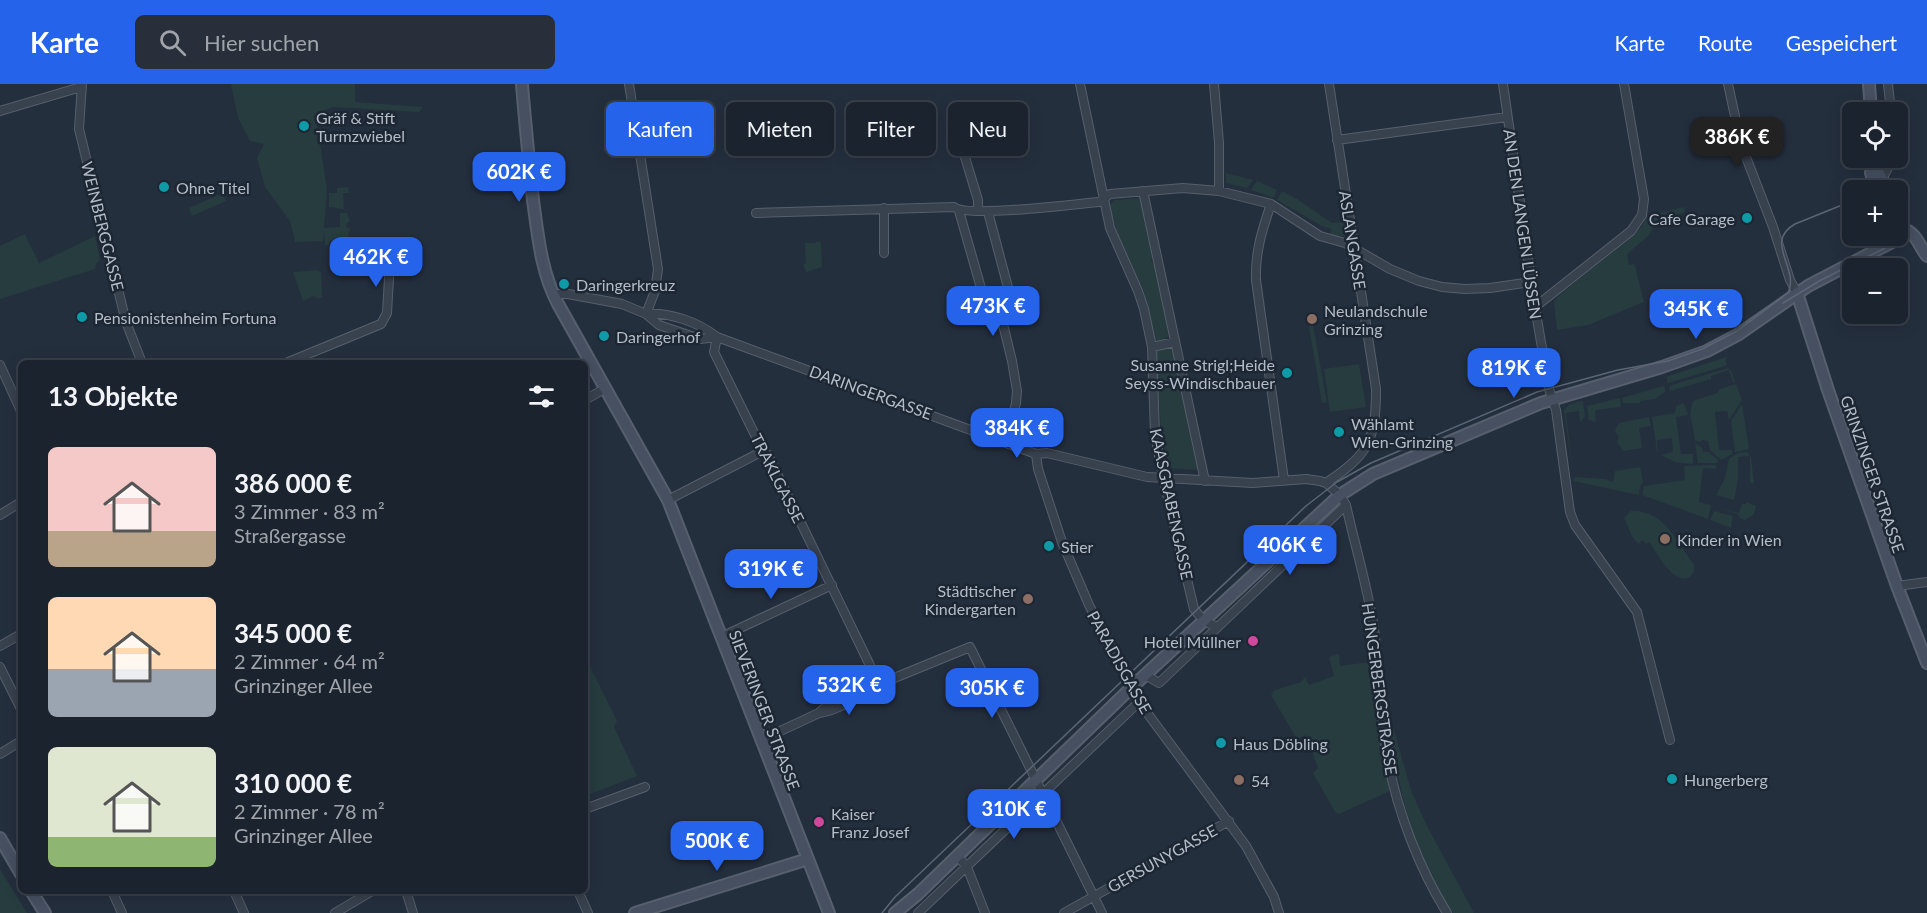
<!DOCTYPE html>
<html lang="de">
<head>
<meta charset="utf-8">
<style>
  :root { --surface:#1b232e; --page:#282f3a; --text:#f1f3f6; --muted:#a0a4aa; --line:#39404a; --accent:#2563eb }
  body { margin:0; font-family:Lato,sans-serif; background:var(--page); color:var(--text); height:100vh; display:flex; flex-direction:column; font-size:22px; white-space:nowrap }
  * { box-sizing:border-box; margin:0 }
  p { font-size:20px; color:var(--muted) }
  .icon { flex:none; width:33px; height:33px; fill:none; stroke:currentColor; stroke-width:2; stroke-linecap:round; stroke-linejoin:round }
  .map { position:relative; flex:1; overflow:hidden }
  .sheet { position:absolute; left:18px; top:276px; width:570px; height:534px; display:flex; flex-direction:column; background:var(--surface); border-radius:9px; box-shadow:0 3px 15px #0003,0 0 0 2px var(--line) }
  .sheet>* { flex:none }
  .top-card { position:absolute; left:606px; top:18px; width:570px; height:54px; display:flex; gap:12px }
  .tools { position:absolute; left:1842px; top:18px; display:grid; gap:12px }
  .tools a { display:grid; place-items:center; width:66px; height:66px; border-radius:9px; background:var(--surface); box-shadow:0 3px 15px #0003,0 0 0 2px var(--line); font-size:30px }
  .price { position:absolute; translate:-50% -51px; padding:0 14px; border-radius:12px; background:var(--accent); color:#fff; font-size:20px; line-height:39px; filter:drop-shadow(0 2px 3px #0008) }
  .price::after { content:''; position:absolute; left:50%; top:36px; width:18px; height:14px; margin-left:-9px; background:inherit; clip-path:polygon(0 0,100% 0,50% 100%) }
  .price.active { background:#222; color:#fff }
  ul { padding:0; list-style:none }
  li { display:flex; align-items:center; gap:18px; height:150px; padding:0 30px }
  li span { display:grid; place-items:center; flex:none; width:168px; height:120px; border-radius:9px; color:#555 }
  li>.icon { margin-inline-start:auto }
  span .icon { width:72px; height:72px; fill:#fffc; stroke-width:1 }
  li b { font-size:26px }
  h2 { display:flex; justify-content:space-between; align-items:center; height:72px; padding:0 30px; font-size:26px }
  .tag { padding:0 21px; border-radius:9px; background:var(--surface); box-shadow:0 3px 15px #0003,0 0 0 2px var(--line); font-size:21px; line-height:54px }
  .tag.active { background:var(--accent); color:#fff }
  header { display:flex; align-items:center; gap:36px; box-sizing:border-box; height:84px; padding:0 30px; background:var(--accent); color:#fff }
  header strong { font-size:28px }
  nav { display:flex; gap:33px; margin-inline-start:auto; font-size:21px }
  .search { width:420px; height:54px; background:var(--page); display:flex; align-items:center; gap:15px; box-sizing:border-box; padding:0 21px; border-radius:9px; color:var(--muted); font-size:22px }
  .map>svg:first-child { display:block }
</style>
</head>
<body>
<header>
<strong>Karte</strong>
<div class="search"><svg class="icon" aria-label="search" viewBox="0 0 24 24"><circle cx="10" cy="10" r="6"/><path d="M15 15l6 6"/></svg>Hier suchen</div>
<nav><a>Karte</a><a>Route</a><a>Gespeichert</a></nav>
</header>
<div class="map">
<svg width="1927" height="829" viewBox="0 0 1927 829">
  <rect width="100%" height="100%" fill="#242f3e"/>
  <path fill="#263c3f" d="M231,0H355V18L423,23L419,28L333,23L323,27L317,41L327,105L324,144L340,143V129H347L350,137L346,140V143L350,145L348,152L351,153V157L348,158V160L341,158L340,161H336L333,157H330L328,161H325L324,147L323,157L295,158L290,137L265,103L257,74L264,60L250,57L238,34Z
    M1226,89L1253,96L1247,104L1226,99Z
    M1257,97L1277,106L1274,114L1251,106Z
    M348,103L349,109H343L344,125L329,123V109H337V104Z
    M1282,107L1297,115L1332,139L1343,138L1345,152H1331V145L1322,142L1277,116Z
    M223,109L226,117L192,132L189,124Z
    M1138,114L1141,116L1153,172L1151,176L1156,184L1170,251L1169,253L1156,257L1143,205L1118,150L1109,122L1115,116Z
    M1684,123L1685,128L1656,140L1648,152L1627,170L1629,181L1634,180L1635,182L1644,218L1588,241L1557,246L1554,218L1557,213L1635,150L1643,140L1646,132Z
    M25,150L39,179L95,152L100,176L96,180L95,185L0,215V162Z
    M818,157L821,158L822,183L806,188L803,180H806L805,159H815Z
    M318,186L321,189L322,213L319,215L313,212L303,217L293,188Z
    M1312,236L1327,318L1322,319L1308,237Z
    M1171,264L1174,270L1199,386L1169,384L1161,346L1156,269L1158,266Z
    M1726,273L1727,275L1725,276L1727,281L1722,283L1668,299L1666,293Z
    M1359,280L1366,323L1330,328L1324,285Z
    M1728,284L1732,288L1735,298H1733L1729,286L1711,292V295L1670,307L1669,303L1672,301Z
    M1736,300L1742,316L1729,336L1727,327L1715,328L1719,366H1732V370L1721,376L1710,366L1708,357L1703,356L1699,358L1695,356L1690,329L1693,317L1717,309L1720,305Z
    M1663,302L1665,304V308L1655,315L1640,317V319H1623L1622,314Z
    M1620,314L1621,323L1595,326L1596,338L1589,336L1587,322Z
    M1581,317H1583L1585,333L1580,338L1579,327L1566,329L1573,390L1564,326L1569,321Z
    M1684,319L1688,331L1676,333L1681,370H1693V380L1675,378L1661,371L1673,368L1672,354L1657,356L1658,369L1657,367L1652,333L1675,329L1676,322Z
    M1742,320L1749,365L1735,368L1731,337Z
    M1649,333L1651,342L1639,344L1642,364L1623,367L1617,358L1619,353L1615,347L1619,339Z
    M1695,359L1702,364L1703,368H1708L1718,376L1717,379H1698Z
    M1747,368L1751,373L1754,399H1750V372L1738,373V395L1734,416L1716,411L1725,394L1729,375L1738,369Z
    M1715,381L1717,385L1703,384L1699,418L1711,421L1708,435L1642,411L1644,402L1685,396L1684,382Z
    M1640,383L1643,398L1640,403L1639,411L1573,397L1575,393L1605,395L1613,398L1615,387Z
    M1746,418L1756,422L1754,430L1745,436L1740,434L1738,430L1715,423L1739,429L1742,420H1746Z
    M1631,427C1664,425 1677,458 1694,481C1694,486 1694,490 1689,493C1673,501 1657,469 1649,458L1646,460L1643,456L1638,460L1632,452L1624,434Z
    M1714,427L1733,432L1731,444L1710,436Z
    M1339,570L1340,582L1370,578L1377,643L1390,707L1339,730L1335,728L1313,689L1318,684L1306,651L1297,655L1271,611L1273,609L1272,607L1301,598L1305,593L1309,601L1334,592L1329,573Z
    M585,572L617,637L614,643L637,692L585,712Z
    M1381,593H1383L1393,643L1411,706L1426,740L1474,829H1453C1406,768 1392,667 1381,593Z
    M0,785L27,829H0Z"/>
  <g fill="none" stroke-linecap="round" stroke-linejoin="round">
    <defs>
      <path id="street" d="M82,0L79,45L126,238L142,279
        M629,0L658,185L655,207L646,230
        M1080,0L1110,144L1138,207L1144,225L1152,263L1155,350L1163,393L1194,525L1204,537L1217,543
        M1214,0L1219,59V107
        M1503,0L1535,223L1549,305L1556,326L1570,428L1575,441L1637,528L1670,656
        M1728,0L1741,60L1773,143L1790,196L1797,209
        M1888,0L1891,28
        M0,27L81,3
        M951,27L978,116V126
        M1337,56L1507,33
        M1883,93L1889,82L1890,74
        M1143,107L1205,397
        M1271,120C1262,146 1255,169 1256,196L1284,396
        M959,127L983,211L999,224L1012,277L1017,307L1016,319L1006,357
        M988,128L1010,211L999,224
        M756,129L954,123C967,134 1076,120 1099,118L1110,110L1183,104L1219,107L1271,120L1320,152L1345,159L1390,185L1419,197L1442,203L1465,205L1490,204L1531,198
        M884,169V124
        M553,210H568L622,220L646,230L659,241L700,255L717,253
        M1535,223L1631,147L1642,131L1644,115L1624,0
        M646,230C670,228 698,238 717,253L1036,370L1047,369L1147,393L1253,399L1306,395L1320,397L1326,399L1340,411L1346,421C1355,462 1368,504 1374,545C1380,589 1380,634 1388,677C1398,729 1419,784 1447,829
        M717,253L714,268L763,367L768,371L879,600
        M1152,263L1175,258
        M286,279L381,240L387,229L390,177
        M0,281L21,327
        M585,316L606,304
        M1036,370L1038,385L1062,458L1089,521L1139,618L1246,762L1274,813L1279,829
        M1326,399C1368,371 1376,357 1376,305L1329,0
        M668,416L763,367
        M0,431L21,418
        M1897,502L1927,498
        M721,553L832,501
        M0,562L21,550
        M0,583L21,625
        M1145,591L1159,599L1346,421
        M819,629C830,617 849,608 865,606L970,563L1102,829
        M761,656L819,629C835,627 853,617 865,606
        M0,670L21,657
        M585,725L645,703
        M957,772L967,783L985,829
        M112,807L122,829
        M234,807L244,829
        M406,807L413,829
        M578,807L588,829
        M335,829L372,807
        M918,829L1139,618
        M1064,829L1229,737"/>
      <path id="secondary" d="M522,0C525,39 529,77 533,116C538,152 541,188 558,220L668,416L829,829
        M1869,0L1871,28
        M1873,74L1871,89L1876,106
        M1873,78L1888,106
        M1898,128L1903,145
        M1903,145C1916,148 1919,162 1927,172
        M1797,209L1828,306L1897,502L1927,579
        M0,754L21,790
        M31,807L45,829
        M635,829L808,775
        M895,829L918,810L1132,603L1340,411L1373,390L1541,319L1662,283L1707,267L1739,250L1808,202L1892,158L1903,145"/>
    </defs>
    <use href="#street" stroke="#565f6c" stroke-width="10"/>
    <use href="#secondary" stroke="#565f6c" stroke-width="14"/>
    <use href="#street" stroke="#38414e" stroke-width="8"/>
    <use href="#secondary" stroke="#465061" stroke-width="10"/>
    <path stroke="#5a6575" stroke-width="1.5" d="M1783,219L1821,196L1885,164L1895,152
      M882,829L895,813L1306,422L1337,398L1371,379L1537,308L1618,286L1668,277L1702,265L1737,247L1788,209C1800,184 1763,158 1795,140L1852,117"/>
  </g>
  <g fill="#0f9aa8" stroke="#1d2633" stroke-width="2">
    <circle cx="304" cy="42" r="6"/>
    <circle cx="164" cy="103" r="6"/>
    <circle cx="1747" cy="134" r="6"/>
    <circle cx="564" cy="200" r="6"/>
    <circle cx="82" cy="233" r="6"/>
    <circle cx="604" cy="252" r="6"/>
    <circle cx="1287" cy="289" r="6"/>
    <circle cx="1339" cy="348" r="6"/>
    <circle cx="1049" cy="462" r="6"/>
    <circle cx="1221" cy="659" r="6"/>
    <circle cx="1672" cy="695" r="6"/>
  </g>
  <g fill="#8d6e63" stroke="#1d2633" stroke-width="2">
    <circle cx="1312" cy="235" r="6"/>
    <circle cx="1665" cy="455" r="6"/>
    <circle cx="1028" cy="515" r="6"/>
    <circle cx="1239" cy="696" r="6"/>
  </g>
  <g fill="#d1479c" stroke="#1d2633" stroke-width="2">
    <circle cx="1253" cy="557" r="6"/>
    <circle cx="819" cy="738" r="6"/>
  </g>
  <g text-anchor="middle" dominant-baseline="central" stroke-width="5" stroke-linejoin="round" paint-order="stroke">
    <g font-size="16" fill="#b4bcc9" stroke="#1d2633" text-anchor="start">
      <text x="316" y="33">Gräf &amp; Stift<tspan x="316" dy="18">Turmzwiebel</tspan></text>
      <text x="176" y="103">Ohne Titel</text>
      <text x="1735" y="134" text-anchor="end">Cafe Garage</text>
      <text x="576" y="200">Daringerkreuz</text>
      <text x="1324" y="226">Neulandschule<tspan x="1324" dy="18">Grinzing</tspan></text>
      <text x="94" y="233">Pensionistenheim Fortuna</text>
      <text x="616" y="252">Daringerhof</text>
      <text x="1275" y="280" text-anchor="end">Susanne Strigl;Heide<tspan x="1275" dy="18">Seyss-Windischbauer</tspan></text>
      <text x="1351" y="339">Wählamt<tspan x="1351" dy="18">Wien-Grinzing</tspan></text>
      <text x="1677" y="455">Kinder in Wien</text>
      <text x="1061" y="462">Stier</text>
      <text x="1016" y="506" text-anchor="end">Städtischer<tspan x="1016" dy="18">Kindergarten</tspan></text>
      <text x="1241" y="557" text-anchor="end">Hotel Müllner</text>
      <text x="1233" y="659">Haus Döbling</text>
      <text x="1684" y="695">Hungerberg</text>
      <text x="1251" y="696">54</text>
      <text x="831" y="729">Kaiser<tspan x="831" dy="18">Franz Josef</tspan></text>
    </g>
    <g font-size="16" fill="#b4bcc9" stroke="#1d2633">
      <text transform="translate(1523 140) rotate(82)">AN DEN LANGEN LÜSSEN</text>
      <text transform="translate(103 142) rotate(76)">WEINBERGGASSE</text>
      <text transform="translate(1353 156) rotate(81)">ASLANGASSE</text>
      <text transform="translate(871 308) rotate(20)">DARINGERGASSE</text>
      <text transform="translate(1873 390) rotate(71)">GRINZINGER STRASSE</text>
      <text transform="translate(778 394) rotate(63)">TRAKLGASSE</text>
      <text transform="translate(1172 420) rotate(78)">KAASGRABENGASSE</text>
      <text transform="translate(1120 578) rotate(61)">PARADISGASSE</text>
      <text transform="translate(1380 605) rotate(82)">HUNGERBERGSTRASSE</text>
      <text transform="translate(765 626) rotate(69)">SIEVERINGER STRASSE</text>
      <text transform="translate(1162 774) rotate(-29)">GERSUNYGASSE</text>
    </g>
  </g>
</svg>
<div class="tools">
<a><svg class="icon" aria-label="locate" viewBox="0 0 24 24"><circle cx="12" cy="12" r="6"/><path d="M12 2v4M12 18v4M2 12h4M18 12h4"/></svg></a>
<a>+</a>
<a>−</a>
</div>
<b class="price active" style="left:1737px;top:84px">386K €</b>
<b class="price" style="left:519px;top:119px">602K €</b>
<b class="price" style="left:376px;top:204px">462K €</b>
<b class="price" style="left:993px;top:253px">473K €</b>
<b class="price" style="left:1696px;top:256px">345K €</b>
<b class="price" style="left:1514px;top:315px">819K €</b>
<b class="price" style="left:1017px;top:375px">384K €</b>
<b class="price" style="left:1290px;top:492px">406K €</b>
<b class="price" style="left:771px;top:516px">319K €</b>
<b class="price" style="left:849px;top:632px">532K €</b>
<b class="price" style="left:992px;top:635px">305K €</b>
<b class="price" style="left:1014px;top:756px">310K €</b>
<b class="price" style="left:717px;top:788px">500K €</b>
<div class="top-card">
<a class="tag active">Kaufen</a>
<a class="tag">Mieten</a>
<a class="tag">Filter</a>
<a class="tag">Neu</a>
</div>
<section class="sheet">
<h2>13 Objekte<svg class="icon" aria-label="filters" viewBox="0 0 24 24"><path d="M4 7h16M4 17h16"/><circle cx="9" cy="7" r="2"/><circle cx="15" cy="17" r="2"/></svg></h2>
<ul>
<li><span style="background:linear-gradient(#f6c9c9 70%,#b9a48a 0)"><svg class="icon" aria-label="home" viewBox="0 0 24 24"><path d="M3 11l9-7 9 7M6 9v11h12V9"/></svg></span><div><b>386 000 €</b><p>3 Zimmer · 83 m²</p><p>Straßergasse</p></div></li>
<li><span style="background:linear-gradient(#ffd9b3 60%,#9aa5b1 0)"><svg class="icon" aria-label="home" viewBox="0 0 24 24"><path d="M3 11l9-7 9 7M6 9v11h12V9"/></svg></span><div><b>345 000 €</b><p>2 Zimmer · 64 m²</p><p>Grinzinger Allee</p></div></li>
<li><span style="background:linear-gradient(#dfe7d0 75%,#8fb573 0)"><svg class="icon" aria-label="home" viewBox="0 0 24 24"><path d="M3 11l9-7 9 7M6 9v11h12V9"/></svg></span><div><b>310 000 €</b><p>2 Zimmer · 78 m²</p><p>Grinzinger Allee</p></div></li>
</ul>
</section>
</div>
</body>
</html>
